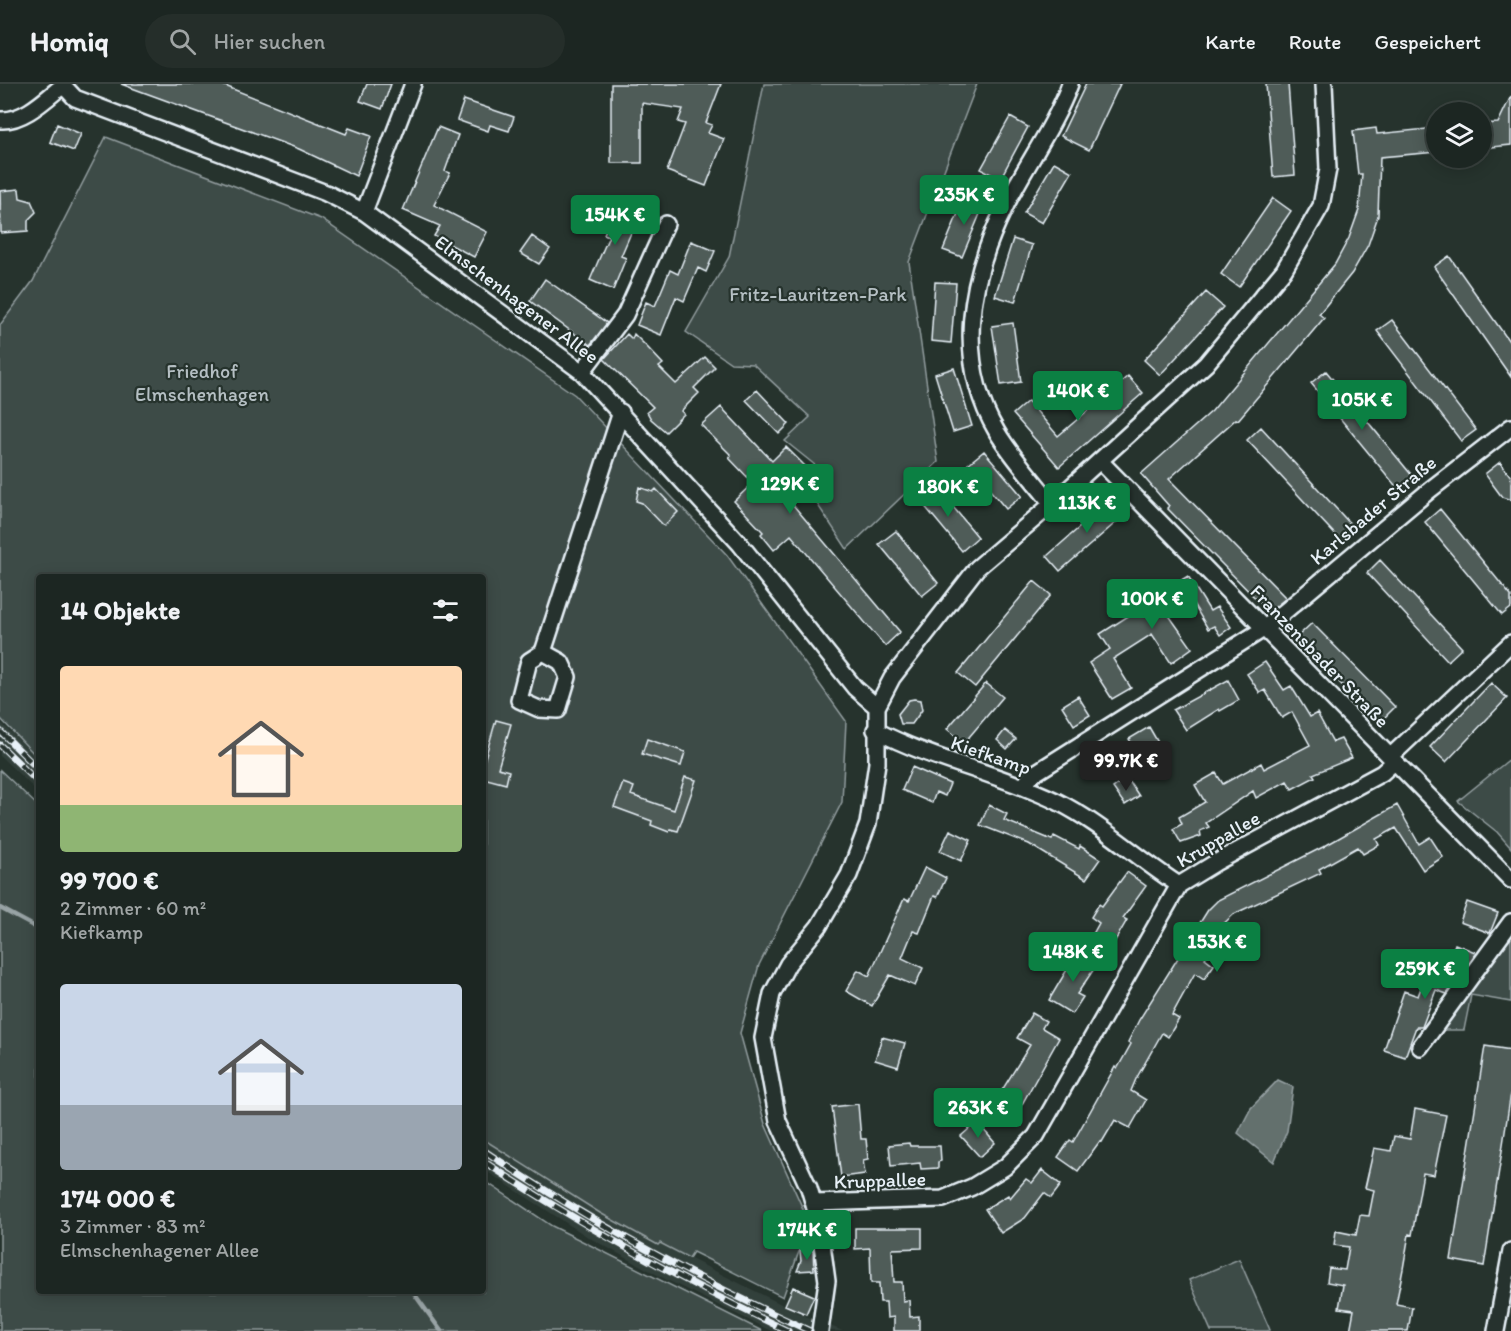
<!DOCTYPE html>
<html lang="de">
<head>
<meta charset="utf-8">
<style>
  :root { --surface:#1c2622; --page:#252e2a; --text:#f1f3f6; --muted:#a0a5a5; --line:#3a4340; --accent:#0b8043 }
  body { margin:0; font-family:Itim,sans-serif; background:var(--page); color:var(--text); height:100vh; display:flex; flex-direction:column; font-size:22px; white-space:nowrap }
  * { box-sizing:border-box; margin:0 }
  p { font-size:20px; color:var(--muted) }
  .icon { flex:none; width:33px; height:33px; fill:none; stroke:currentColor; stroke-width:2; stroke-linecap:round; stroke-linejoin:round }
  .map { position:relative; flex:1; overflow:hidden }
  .side { position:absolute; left:36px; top:490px; width:450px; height:720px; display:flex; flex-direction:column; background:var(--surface); border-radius:6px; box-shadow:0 3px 15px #0003,0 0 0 2px var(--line) }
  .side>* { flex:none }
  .buttons { position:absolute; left:1426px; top:18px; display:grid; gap:12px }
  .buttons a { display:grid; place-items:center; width:66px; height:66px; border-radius:50%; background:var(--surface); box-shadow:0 3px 15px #0003,0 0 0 2px var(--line); font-size:30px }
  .price { position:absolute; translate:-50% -51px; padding:0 14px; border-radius:6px; background:var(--accent); color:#fff; font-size:20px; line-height:39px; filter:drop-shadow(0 2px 3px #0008) }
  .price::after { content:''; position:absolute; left:50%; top:36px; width:18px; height:14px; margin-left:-9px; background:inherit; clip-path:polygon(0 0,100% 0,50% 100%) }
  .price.on { background:#222; color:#fff }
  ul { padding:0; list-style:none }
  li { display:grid; align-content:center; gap:12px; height:318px; padding:0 24px }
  li span { display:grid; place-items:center; height:186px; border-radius:6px; color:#555 }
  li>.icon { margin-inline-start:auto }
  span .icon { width:108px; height:108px; fill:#fffc; stroke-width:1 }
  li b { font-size:26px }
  h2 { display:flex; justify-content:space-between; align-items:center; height:72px; padding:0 24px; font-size:26px }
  header { display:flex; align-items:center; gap:36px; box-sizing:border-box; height:84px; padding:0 30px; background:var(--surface); border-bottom:2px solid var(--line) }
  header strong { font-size:28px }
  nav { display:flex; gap:33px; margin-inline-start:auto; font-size:21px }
  .search { width:420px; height:54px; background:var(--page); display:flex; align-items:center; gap:15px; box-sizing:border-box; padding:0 21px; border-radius:33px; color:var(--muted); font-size:22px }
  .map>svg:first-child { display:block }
</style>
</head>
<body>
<header>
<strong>Homiq</strong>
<div class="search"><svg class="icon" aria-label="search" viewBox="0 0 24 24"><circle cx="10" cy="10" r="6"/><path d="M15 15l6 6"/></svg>Hier suchen</div>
<nav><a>Karte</a><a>Route</a><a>Gespeichert</a></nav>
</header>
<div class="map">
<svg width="1511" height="1247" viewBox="0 0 1511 1247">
  <rect width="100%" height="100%" fill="#26332d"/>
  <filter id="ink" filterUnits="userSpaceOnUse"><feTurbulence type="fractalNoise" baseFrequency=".0167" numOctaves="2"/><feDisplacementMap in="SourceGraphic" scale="12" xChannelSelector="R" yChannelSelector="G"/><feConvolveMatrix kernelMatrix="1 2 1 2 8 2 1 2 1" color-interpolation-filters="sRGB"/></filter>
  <g filter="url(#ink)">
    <path fill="#333f3a" d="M0,638L39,675V709L0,672Z
      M483,1055L600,1129L658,1161L659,1159L805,1232L843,1247H771L665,1195L588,1153L483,1085Z"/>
    <path fill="#3e4b47" stroke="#939ea0" stroke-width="1.5" d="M764,0H977L909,178L938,378L847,465L802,397L815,381L785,357L810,333L753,280L731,279L686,248L729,173Z
      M106,53L321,135L575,311L727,471L846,637L842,718L759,881L740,949L765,1040L803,1125V1156L783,1213L693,1168L689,1174L660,1159L658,1161L600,1129L483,1055V494H39V675L0,634V241L33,197Z
      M1511,674V764L1497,748L1458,717Z
      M0,686L39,723V1208H483V1096L552,1142L762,1247H0Z
      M1511,850V918L1471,911L1464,946H1443Z
      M1239,1175L1270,1246L1267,1247H1211L1189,1196Z"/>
    <path fill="#636f6d" stroke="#98a3a5" stroke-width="1.5" d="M1278,996L1293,1003L1287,1047L1274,1078L1238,1049L1251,1024Z"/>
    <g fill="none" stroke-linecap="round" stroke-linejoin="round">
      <path stroke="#98a3a5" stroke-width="4.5" d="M0,824L39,845
        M413,1208L441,1247"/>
    </g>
    <path fill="#505c59" stroke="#e8f1f8" stroke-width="1.5" d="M121,0H220L346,50L349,44L371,52L356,92L299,65Z
      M367,0H391L382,25L360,17Z
      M611,0H721L706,39L712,41L708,49L724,55L706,102L667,87L685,40L678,38L683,25L642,19V79H611Z
      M1086,0H1120L1089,66L1061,52Z
      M1266,0H1288L1295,91L1273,93Z
      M1511,12V61L1482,64V40L1498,39Z
      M464,16L514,33L509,47L490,41L488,47L457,36Z
      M1010,33L1028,43L1000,95L981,85Z
      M57,40L81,50L74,67L50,58Z
      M438,43L458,51L445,87L450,89L434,121L487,148L474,173L434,152L440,142L403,126Z
      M1376,44L1377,50L1437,44V68L1380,73L1378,132L1368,161L1352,189L1319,230L1324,234L1238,336L1236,335L1169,395L1286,514L1269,528L1167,424L1169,422L1141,390L1212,327L1335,180L1349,154L1359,126L1362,90H1358L1353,47Z
      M1054,78L1072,88L1042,139L1024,129Z
      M19,105L20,114L31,117L36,128L28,136V147L1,149L0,107Z
      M966,110L985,118L962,173L943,166Z
      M1273,114L1291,127L1239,203L1221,190Z
      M617,118L640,128L621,172L626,174L613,206L590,196L609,152L604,150Z
      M532,152L550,165L539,180L520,169Z
      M1013,155L1032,161L1015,218L995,212Z
      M691,157L715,167L706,188L698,184L684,217L676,213L661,251L637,241L646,218L655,222L670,186L678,190Z
      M1449,172L1511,260V293L1434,183Z
      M545,195L607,239L590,261L530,217Z
      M935,198L956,199L951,259L931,257Z
      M1206,208L1223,223L1160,291L1144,276Z
      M1392,236L1476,346L1461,357L1377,247Z
      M1013,239L1021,298L1001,301L992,242Z
      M627,250L632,255L634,250L648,264L663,280L659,283L676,300L705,273L715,283L694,304L699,309L681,327L684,330L666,348L651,335L647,328L653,323L604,275Z
      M954,284L972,342L953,348L935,290Z
      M1326,287L1414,394L1399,406L1311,299Z
      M1128,292L1143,309L1059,383L1013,330L1028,317L1058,352Z
      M757,306L789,340L779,350L746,316Z
      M721,323L772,377L786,363L807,384L783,409L900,548L885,562L791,451L774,466L761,450L763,448L734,417L753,399L729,374L731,371L701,341Z
      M1261,343L1355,445L1341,457L1247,356Z
      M984,367L1022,412L1006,425L968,380Z
      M1500,378L1511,393V416L1502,413L1485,390Z
      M934,400L978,453L962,467L918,414Z
      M639,403L653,408L656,405L678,428L664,442L642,419L636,417Z
      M1114,413L1128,428L1060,487L1047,472Z
      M1440,425L1511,512V524L1502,531L1425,438Z
      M896,447L938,499L922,512L879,460Z
      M1380,476L1462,564L1448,577L1367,489Z
      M1188,492L1210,527L1217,523L1231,543L1220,551L1214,542L1208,545L1191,516L1168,530L1192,564L1171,579L1152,550L1113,575L1131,604L1112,615L1089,579L1110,565L1100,550L1130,531L1125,522L1148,506L1153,513Z
      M1034,497L1051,511L975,603L958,589Z
      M1312,539L1395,623L1379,639L1296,554Z
      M1265,578L1284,606L1291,602L1310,633L1317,629L1333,658L1341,655L1352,674L1313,690L1315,693L1292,705L1287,697L1256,714L1253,707L1206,739L1209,743L1200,747L1201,752L1181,759L1173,745L1182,740L1179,733L1205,718L1195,701L1216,689L1223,700L1261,679L1264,685L1310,661L1292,628L1282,634L1265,606L1260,609L1247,590Z
      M1228,596L1239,616L1220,627L1219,625L1186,646L1173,626Z
      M986,599L1003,613L964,659L947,645Z
      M1491,599L1507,614L1446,678L1430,663Z
      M1078,612L1090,631L1074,641L1062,622Z
      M914,615L920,616L922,626L912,640H901L898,630L909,616Z
      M496,636L511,640L498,684L509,687L506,700L483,694V681Z
      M1149,643L1160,662L1140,673L1129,655Z
      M1005,646L1016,655L1007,665L997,656Z
      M647,655L685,668L681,682L642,670Z
      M912,683L950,700L945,712L936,708L932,719L902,706Z
      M685,693L696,696L678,747L670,745L669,748L651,741L652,737L614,723L623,699L634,703L631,711L674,726Z
      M1127,694L1139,712L1125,721L1113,704Z
      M989,721L1007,730L1004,736L1052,756L1054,752L1079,765L1080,762L1100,775L1086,795L1029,760L980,741Z
      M1397,721L1419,760L1430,753L1443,773L1423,786L1396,744L1376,755L1379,761L1363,770L1358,763L1319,785L1321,789L1234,830L1215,848L1220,851L1205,874L1214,881L1204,895L1195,889L1172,931L1179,935L1168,953L1162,949L1136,995L1131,1007L1146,1016L1130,1044L1115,1036L1102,1058L1100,1057L1078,1087L1058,1073L1070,1056L1073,1058L1115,983L1117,985L1131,960L1128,958L1139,936L1208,826L1218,816L1323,763Z
      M950,746L971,756L961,777L940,767Z
      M925,783L946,794L937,813L934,812L919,849L913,847L902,874L923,884L915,902L890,891L872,922L846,907L858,886L869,892L904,815L909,817Z
      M1127,788L1146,802L1123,834L1127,836L1112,862L1093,850L1099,839L1091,833L1099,820L1102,822Z
      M1467,818L1498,829L1490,849L1460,838Z
      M1455,860L1475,868L1474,873L1447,910L1436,906L1422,943H1416L1405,973L1384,966L1404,907L1418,912L1428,885L1432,887L1435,878L1447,882Z
      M1078,867L1098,879L1077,910L1083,913L1072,930L1049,916Z
      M1032,929L1046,937L1042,944L1059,954L1012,1038L991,1024L1030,961L1017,954Z
      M882,953L905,959L898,983L875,976Z
      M1485,962L1511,966V1009L1484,1182L1451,1176Z
      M858,1020L861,1055H866L868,1075L863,1076L865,1090L841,1093L832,1023Z
      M1415,1025L1446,1031L1434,1091L1423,1089L1412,1151L1409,1150L1403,1185L1396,1220L1412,1223L1408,1247H1350L1354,1226L1339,1224L1343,1201L1327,1198L1329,1184L1345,1186L1349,1163L1334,1161L1336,1147L1356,1151L1360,1131L1369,1132L1374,1106L1365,1104L1374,1064L1391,1067L1394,1052L1410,1055Z
      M977,1038L995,1059L980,1073L961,1052Z
      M909,1059L910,1062H940L941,1077L938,1078V1084L921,1085L920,1079L891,1082L889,1061Z
      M1042,1086L1061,1101L1051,1114L1044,1109L1025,1134L1001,1149L985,1125L1008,1111L1010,1114L1026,1095L1032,1099Z
      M855,1144H922V1164L892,1165L894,1198H902L903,1217L909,1216L910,1233L919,1232V1247H894V1233L887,1234L886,1218H880L879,1199H871L870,1164L855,1165Z
      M813,1166L814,1186L797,1187L801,1177L800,1167Z
      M793,1203L814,1212L806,1230L785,1221Z"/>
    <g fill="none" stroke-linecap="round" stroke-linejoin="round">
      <defs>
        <path id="minor" d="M62,0L75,14L326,109L364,128L582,288L740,460L855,604L877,623
          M0,36C23,38 46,15 62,2
          M364,128L413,0
          M582,288L625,231L666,140
          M1100,377L1511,796
          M1052,420C1034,397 1012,373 997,348C955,277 969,196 1004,125C1024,83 1054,44 1070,0
          M543,568L561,578L568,593L558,626L539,625L519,616L529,577L543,568L621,328
          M875,646C934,677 999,689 1058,718C1102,740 1138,775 1179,801
          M1390,673L1511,559
          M1023,703L1032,691L1265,544L1431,405L1511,343
          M1420,963L1511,838
          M814,1119L943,1115L972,1103L1005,1083L1036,1052L1179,801L1215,779L1382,689L1394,678
          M820,1247L827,1197L819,1138L809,1104L778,1037L763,954L772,910L788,880L819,842L849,791L868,740L877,679V623L892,594L977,484L1052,420L1206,280L1284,186L1321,122L1328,85L1324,0
          M1496,1247L1511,1167"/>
      </defs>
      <use href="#minor" stroke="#e8f1f8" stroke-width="20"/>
      <use href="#minor" stroke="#26332d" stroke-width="15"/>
      <defs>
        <path id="rail" d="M0,647L39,686
          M0,661L39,699
          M483,1066C587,1136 696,1195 810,1247
          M483,1077C581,1141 682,1197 788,1247"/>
      </defs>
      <use href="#rail" stroke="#e8f1f8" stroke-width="7"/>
      <use href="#rail" stroke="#26332d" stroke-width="4.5" stroke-dasharray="14" stroke-linecap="butt"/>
    </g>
  </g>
  <g text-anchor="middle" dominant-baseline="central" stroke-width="4.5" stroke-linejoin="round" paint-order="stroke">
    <g font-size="20" fill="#b5bfc3" stroke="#26332d">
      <text x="818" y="210">Fritz-Lauritzen-Park</text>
      <text x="202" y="287">Friedhof<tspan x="202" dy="23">Elmschenhagen</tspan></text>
    </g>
    <g font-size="20" fill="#e8f1f8" stroke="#26332d">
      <text transform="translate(517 215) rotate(37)">Elmschenhagener Allee</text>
      <text transform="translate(1373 426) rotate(-40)">Karlsbader Straße</text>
      <text transform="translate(1320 572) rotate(46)">Franzensbader Straße</text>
      <text transform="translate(991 671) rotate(19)">Kiefkamp</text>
      <text transform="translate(1218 755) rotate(-30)">Kruppallee</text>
      <text transform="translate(880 1096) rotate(-2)">Kruppallee</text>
    </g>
  </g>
</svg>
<div class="buttons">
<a><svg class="icon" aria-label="layers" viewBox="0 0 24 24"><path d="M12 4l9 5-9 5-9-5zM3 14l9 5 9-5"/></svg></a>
</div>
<b class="price" style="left:964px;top:142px">235K €</b>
<b class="price" style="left:615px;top:162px">154K €</b>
<b class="price" style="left:1078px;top:338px">140K €</b>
<b class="price" style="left:1362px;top:347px">105K €</b>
<b class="price" style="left:790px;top:431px">129K €</b>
<b class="price" style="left:948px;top:434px">180K €</b>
<b class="price" style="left:1087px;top:450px">113K €</b>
<b class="price" style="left:1152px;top:546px">100K €</b>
<b class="price on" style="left:1126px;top:708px">99.7K €</b>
<b class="price" style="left:1217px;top:889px">153K €</b>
<b class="price" style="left:1073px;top:899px">148K €</b>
<b class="price" style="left:1425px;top:916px">259K €</b>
<b class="price" style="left:978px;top:1055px">263K €</b>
<b class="price" style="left:807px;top:1177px">174K €</b>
<section class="side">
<h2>14 Objekte<svg class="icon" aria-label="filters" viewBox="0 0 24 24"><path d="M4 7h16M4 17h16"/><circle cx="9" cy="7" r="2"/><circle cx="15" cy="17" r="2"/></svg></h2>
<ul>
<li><span style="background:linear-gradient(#ffd9b3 75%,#8fb573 0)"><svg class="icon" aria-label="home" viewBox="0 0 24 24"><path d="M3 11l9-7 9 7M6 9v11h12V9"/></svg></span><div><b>99 700 €</b><p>2 Zimmer · 60 m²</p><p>Kiefkamp</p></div></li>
<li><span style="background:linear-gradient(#c9d6e8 65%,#9aa5b1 0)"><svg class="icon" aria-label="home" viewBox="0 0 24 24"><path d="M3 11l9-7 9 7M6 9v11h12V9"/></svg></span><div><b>174 000 €</b><p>3 Zimmer · 83 m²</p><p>Elmschenhagener Allee</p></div></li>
</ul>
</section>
</div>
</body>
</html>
